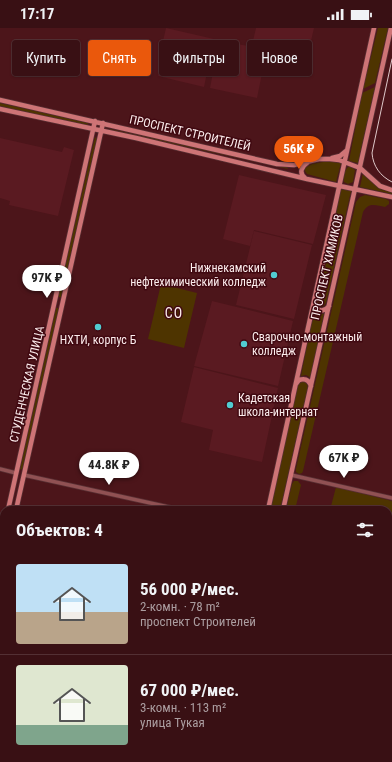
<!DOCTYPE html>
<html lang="ru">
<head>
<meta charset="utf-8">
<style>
  :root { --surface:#391014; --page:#441e22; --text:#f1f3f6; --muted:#ab9da0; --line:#533034; --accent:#ea580c }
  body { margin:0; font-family:"Roboto Condensed",sans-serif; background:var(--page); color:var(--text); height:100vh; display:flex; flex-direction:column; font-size:15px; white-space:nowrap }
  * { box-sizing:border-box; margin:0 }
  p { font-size:13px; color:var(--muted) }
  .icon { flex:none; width:22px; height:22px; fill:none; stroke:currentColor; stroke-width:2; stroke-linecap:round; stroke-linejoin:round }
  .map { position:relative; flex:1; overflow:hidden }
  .sheet { position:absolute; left:0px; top:478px; width:392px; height:256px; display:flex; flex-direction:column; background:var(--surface); border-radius:12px 12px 0 0; box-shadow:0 1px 3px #0004,0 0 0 1px var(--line) }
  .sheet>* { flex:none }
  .top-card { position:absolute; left:12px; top:12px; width:368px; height:36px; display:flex; gap:8px }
  .price { position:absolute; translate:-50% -34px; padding:0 9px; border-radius:14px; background:#fff; color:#222; font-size:13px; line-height:26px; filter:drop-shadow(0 1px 2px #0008) }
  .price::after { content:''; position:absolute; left:50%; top:24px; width:12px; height:9px; margin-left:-6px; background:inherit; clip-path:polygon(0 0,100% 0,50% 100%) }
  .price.active { background:var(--accent); color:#fff }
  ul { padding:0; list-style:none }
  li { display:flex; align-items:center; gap:12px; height:100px; padding:0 16px }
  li+li { border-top:1px solid var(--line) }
  li span { display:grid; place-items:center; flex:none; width:112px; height:80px; border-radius:4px; color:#555 }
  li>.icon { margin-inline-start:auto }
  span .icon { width:48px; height:48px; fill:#fffc; stroke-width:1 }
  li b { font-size:17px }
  h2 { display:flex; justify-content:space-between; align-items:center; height:48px; padding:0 16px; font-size:17px }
  .chip { padding:0 14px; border-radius:4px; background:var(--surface); box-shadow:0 1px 3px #0004,0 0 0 1px var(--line); font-size:14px; line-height:36px }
  .chip.active { background:var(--accent); color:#fff }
  .status { display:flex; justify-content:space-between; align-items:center; height:28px; padding:0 20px; background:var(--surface); direction:ltr }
  .status svg { height:11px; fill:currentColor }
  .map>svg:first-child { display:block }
</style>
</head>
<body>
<div class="status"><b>17:17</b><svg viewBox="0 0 49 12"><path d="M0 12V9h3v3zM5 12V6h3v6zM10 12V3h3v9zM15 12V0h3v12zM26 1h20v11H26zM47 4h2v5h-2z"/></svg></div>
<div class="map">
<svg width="392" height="734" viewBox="0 0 392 734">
  <rect width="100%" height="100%" fill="#4c151a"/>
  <path fill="#5a1a21" d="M166,0L214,11L204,59L158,48L160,35H158Z
    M256,0H314L307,30L281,24L282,20L253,13Z
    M219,13L267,21L257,70L210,60Z
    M0,110L62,124L64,119L74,122L58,188L9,177L10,173L0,170Z
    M239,147L326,167L313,216L254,202L250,218L223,211Z
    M254,203L312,217L294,291L236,277Z
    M212,273L293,293L278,358L194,338Z
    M194,339L278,360L262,434L209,422L213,402L181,394Z
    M388,588H392V639L388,638Z
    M388,639H392V694L388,693Z
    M359,730H379L392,732V734H358Z"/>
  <path fill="#4e3400" d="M378,0H388L375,55L363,61Z
    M375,59L358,135L349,133L362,65Z
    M0,75L88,95L87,98L0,78Z
    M110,101L287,139L288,141L110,102Z
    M95,109L97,111L61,269H58Z
    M328,133L341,135L336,154L307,146L305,143V140L312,136Z
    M350,138L355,142L353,154L348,156L344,154C342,149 344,143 348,139Z
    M363,145L382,162L392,164V166L360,159Z
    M341,161L351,163L326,275L324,278L321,279L318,277L317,273C327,236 333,198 341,161Z
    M365,167L386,171L389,173V176L385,179C376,177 368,174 363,184L303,443L302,445L299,446L296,444V441L356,174L360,169Z
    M161,256L197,265L184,320L148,311Z
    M56,280H59L23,442L20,441Z
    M316,284L319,286H324L311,350L306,347L301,348L311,297Z
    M302,353L306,354L308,359L280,482H270L298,357Z
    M294,453H298L301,457L295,482H286L292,456Z
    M336,459L392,473V518L388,517V482H330Z"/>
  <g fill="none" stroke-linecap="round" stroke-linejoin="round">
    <defs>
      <path id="minor" d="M0,441L16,445
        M24,447L182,482
        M291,447L392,470
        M388,521L392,522"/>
      <path id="major" d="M0,72L277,136L294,137L319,131H330L339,132L360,140L380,158L392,162
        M0,81L136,110L307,151L392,169
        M332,130L340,128L346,123
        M305,150C299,145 301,139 307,135
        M314,276L317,281C322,284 326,282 329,278
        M296,356L299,352C305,350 309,352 311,358
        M8,482L95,93
        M16,482L103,95
        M268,482L374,0
        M283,482L391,0
        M0,521L4,503
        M0,553L4,535
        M210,734L211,730
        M226,734V730"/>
    </defs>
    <use href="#minor" stroke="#582f33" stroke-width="5"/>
    <use href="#major" stroke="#582f33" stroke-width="6"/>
    <use href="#minor" stroke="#905153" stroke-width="3.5"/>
    <use href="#major" stroke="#ce7476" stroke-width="4.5"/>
    <path stroke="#dec8c9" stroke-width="1" d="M392,31L372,125C373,138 380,148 392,154"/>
  </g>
  <g fill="#51ccd1" stroke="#410911" stroke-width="1.5">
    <circle cx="274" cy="247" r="4"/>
    <circle cx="98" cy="299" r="4"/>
    <circle cx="244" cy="316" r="4"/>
    <circle cx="230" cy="377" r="4"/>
  </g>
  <g text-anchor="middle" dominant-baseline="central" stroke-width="3" stroke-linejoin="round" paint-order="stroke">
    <g font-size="12" fill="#fceded" stroke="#410911">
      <text transform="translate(190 105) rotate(13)">ПРОСПЕКТ СТРОИТЕЛЕЙ</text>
      <text transform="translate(327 239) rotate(-77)">ПРОСПЕКТ ХИМИКОВ</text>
      <text transform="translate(27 356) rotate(-77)">СТУДЕНЧЕСКАЯ УЛИЦА</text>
    </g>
    <g font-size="12" fill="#fceded" stroke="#410911" text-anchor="start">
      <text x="266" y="240" text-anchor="end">Нижнекамский<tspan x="266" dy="14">нефтехимический колледж</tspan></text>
      <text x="252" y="309">Сварочно-монтажный<tspan x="252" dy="14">колледж</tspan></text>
      <text x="98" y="312" text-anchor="middle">НХТИ, корпус Б</text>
      <text x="238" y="370">Кадетская<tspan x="238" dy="14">школа-интернат</tspan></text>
    </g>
    <g font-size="14" letter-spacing="1" fill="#fceded" stroke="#410911">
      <text x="174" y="285">СО</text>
    </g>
  </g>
</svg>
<b class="price active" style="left:299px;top:142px">56K ₽</b>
<b class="price" style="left:47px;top:271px">97K ₽</b>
<b class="price" style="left:344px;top:451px">67K ₽</b>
<b class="price" style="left:109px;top:458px">44.8K ₽</b>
<div class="top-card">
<a class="chip">Купить</a>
<a class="chip active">Снять</a>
<a class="chip">Фильтры</a>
<a class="chip">Новое</a>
</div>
<section class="sheet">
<h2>Объектов: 4<svg class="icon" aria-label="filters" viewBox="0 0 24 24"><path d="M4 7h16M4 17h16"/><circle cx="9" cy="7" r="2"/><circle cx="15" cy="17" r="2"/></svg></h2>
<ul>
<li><span style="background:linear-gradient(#bfe0f5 60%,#b9a48a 0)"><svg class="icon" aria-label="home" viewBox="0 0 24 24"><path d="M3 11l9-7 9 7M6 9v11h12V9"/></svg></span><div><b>56 000 ₽/мес.</b><p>2-комн. · 78 m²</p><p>проспект Строителей</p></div></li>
<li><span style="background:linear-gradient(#dfe7d0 75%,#7fa58c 0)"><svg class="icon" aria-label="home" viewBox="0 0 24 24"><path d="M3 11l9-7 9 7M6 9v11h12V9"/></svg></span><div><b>67 000 ₽/мес.</b><p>3-комн. · 113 m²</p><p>улица Тукая</p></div></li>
</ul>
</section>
</div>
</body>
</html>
